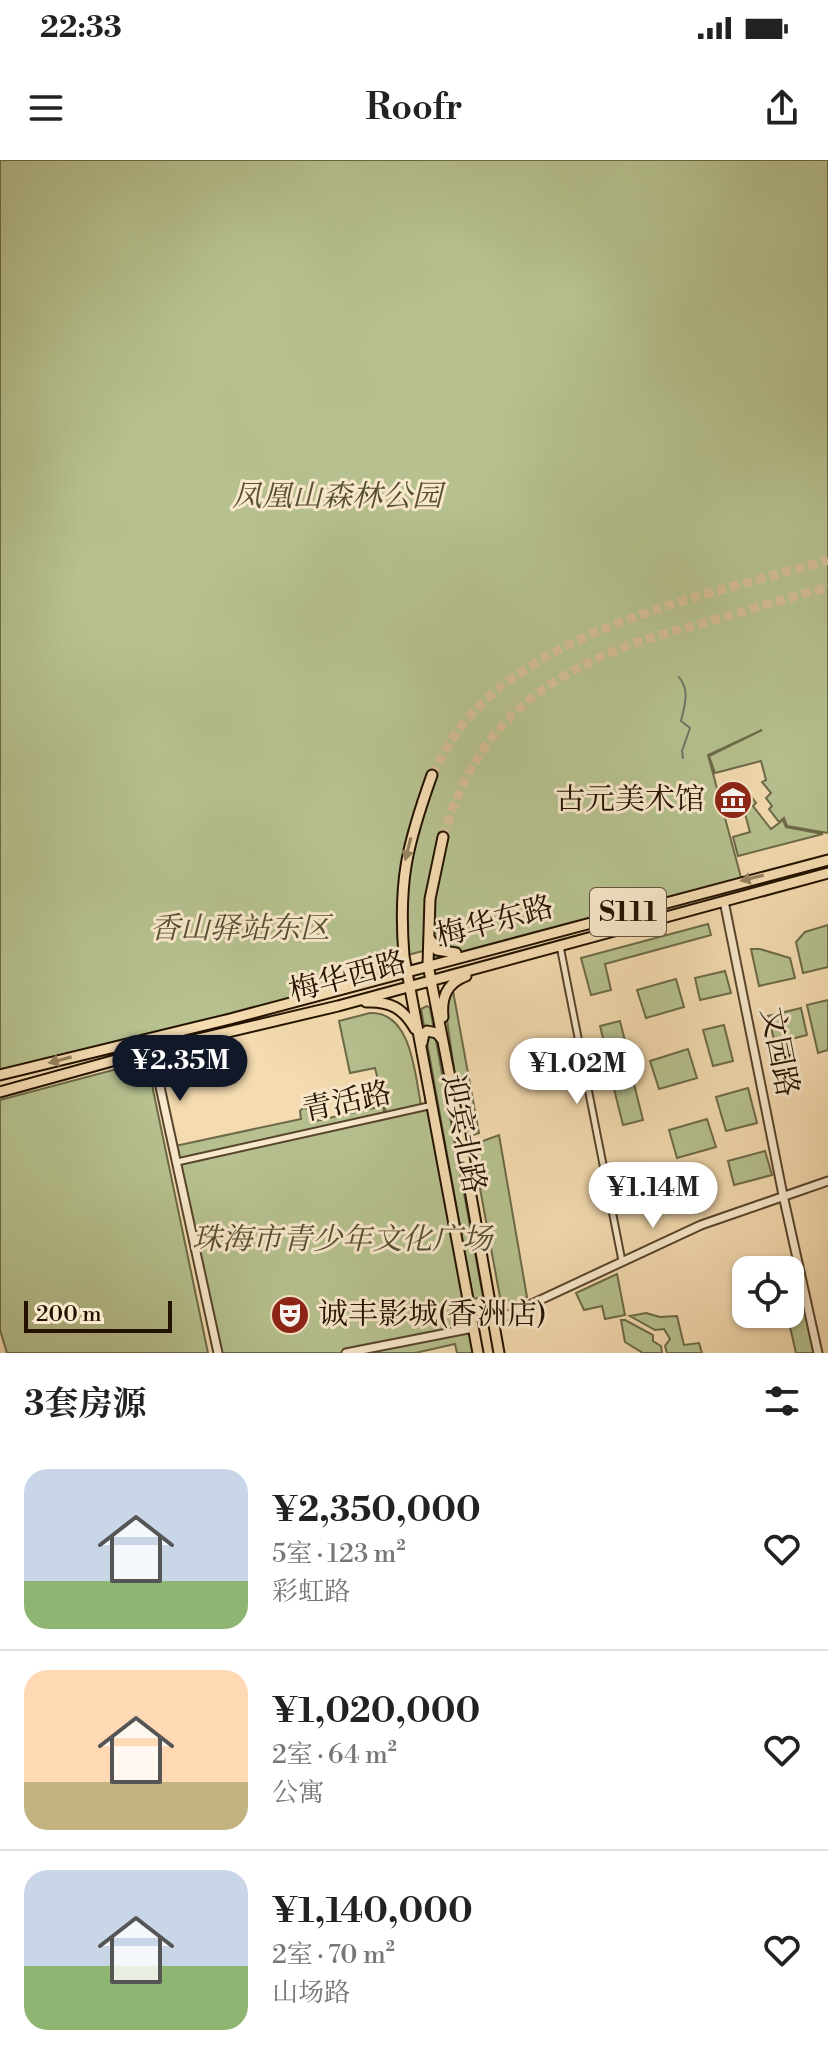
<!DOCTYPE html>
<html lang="zh">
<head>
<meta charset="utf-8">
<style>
  :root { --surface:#fff; --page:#f2f2f2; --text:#222; --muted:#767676; --line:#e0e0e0; --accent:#111827 }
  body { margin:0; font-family:"Libre Bodoni","Noto Serif SC",serif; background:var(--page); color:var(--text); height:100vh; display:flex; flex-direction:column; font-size:30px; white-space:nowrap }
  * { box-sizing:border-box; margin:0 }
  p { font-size:26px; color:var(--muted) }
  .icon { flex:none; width:44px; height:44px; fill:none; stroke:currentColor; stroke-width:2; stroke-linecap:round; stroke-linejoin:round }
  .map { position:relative; height:1193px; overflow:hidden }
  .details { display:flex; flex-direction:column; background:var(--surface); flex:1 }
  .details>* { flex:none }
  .controls { position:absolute; left:732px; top:1096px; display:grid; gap:16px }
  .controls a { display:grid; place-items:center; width:72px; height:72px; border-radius:16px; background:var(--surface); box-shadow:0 2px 6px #0004; font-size:40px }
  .scale { position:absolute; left:24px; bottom:20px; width:148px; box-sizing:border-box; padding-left:8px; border:4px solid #231200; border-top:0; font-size:22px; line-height:28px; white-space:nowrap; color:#231200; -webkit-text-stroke:6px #f8e8cc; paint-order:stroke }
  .price { position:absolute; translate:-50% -68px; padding:0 18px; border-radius:28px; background:#fff; color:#222; font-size:26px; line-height:52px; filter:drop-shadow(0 2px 4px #0008) }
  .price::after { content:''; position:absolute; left:50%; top:48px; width:24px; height:18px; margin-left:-12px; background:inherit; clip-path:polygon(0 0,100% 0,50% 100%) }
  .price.active { background:var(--accent); color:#fff }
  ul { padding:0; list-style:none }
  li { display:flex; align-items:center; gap:24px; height:200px; padding:0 24px }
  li+li { border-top:2px solid var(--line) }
  li span { display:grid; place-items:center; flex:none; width:224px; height:160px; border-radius:24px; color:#555 }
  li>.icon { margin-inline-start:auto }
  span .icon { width:96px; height:96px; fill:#fffc; stroke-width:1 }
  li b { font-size:34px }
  h2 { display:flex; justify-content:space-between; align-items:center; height:96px; padding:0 24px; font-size:34px }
  .status { display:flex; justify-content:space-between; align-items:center; height:56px; padding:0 40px; background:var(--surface); direction:ltr }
  .status svg { height:22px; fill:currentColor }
  header { display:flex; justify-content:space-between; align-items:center; height:104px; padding:0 24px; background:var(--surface); font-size:36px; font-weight:600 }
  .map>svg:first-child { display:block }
</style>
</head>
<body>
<div class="status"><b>22:33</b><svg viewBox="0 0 49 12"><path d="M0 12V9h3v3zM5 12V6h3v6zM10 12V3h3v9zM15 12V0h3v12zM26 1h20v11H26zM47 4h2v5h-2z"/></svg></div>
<header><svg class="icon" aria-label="menu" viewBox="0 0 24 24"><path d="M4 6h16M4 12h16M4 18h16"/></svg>Roofr<svg class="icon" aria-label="share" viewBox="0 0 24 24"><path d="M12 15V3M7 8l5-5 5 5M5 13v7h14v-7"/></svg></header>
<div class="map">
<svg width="828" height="1193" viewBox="0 0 828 1193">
  <rect width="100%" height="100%" fill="#f4dbb0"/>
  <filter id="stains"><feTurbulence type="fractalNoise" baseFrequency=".0025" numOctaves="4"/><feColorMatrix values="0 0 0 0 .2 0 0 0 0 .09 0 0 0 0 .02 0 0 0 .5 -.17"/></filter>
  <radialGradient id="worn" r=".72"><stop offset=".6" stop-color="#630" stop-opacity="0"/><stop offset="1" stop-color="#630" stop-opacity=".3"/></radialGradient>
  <path fill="#b6c18f" stroke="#6c6a48" stroke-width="2" d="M0,0H828V673L787,666L784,658L779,662L769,649L772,646L766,638L771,633L762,622L766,620L761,601L715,613L709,596L762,570L708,595L742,721L428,805L429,752L443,677L439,673L426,738L423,791L408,795L403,710L406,811L0,916Z
    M751,636L756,643L753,646L771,669L783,660L786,667L823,674L738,696L733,677L750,672L742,643Z
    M708,764L711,775L605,804L611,830L591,835L581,798Z
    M828,765V807L803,813L796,782L805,772Z
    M751,789H760L790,798L795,818L759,826Z
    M725,811L731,833L700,840L695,818Z
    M676,819L684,847L646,858L637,830Z
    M453,831L479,973L464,978L445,846L448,834Z
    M828,840V890L818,893L807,845Z
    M427,846L430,848L483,1137L473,1139L421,849Z
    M801,848L807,875L775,883L768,856Z
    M370,853C412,851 415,916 421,945L386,953L375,908L350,913L339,861Z
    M620,861L629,897L609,902L600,866Z
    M724,865L733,901L713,906L703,870Z
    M688,889L697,918L659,929L650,901Z
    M147,901L208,1193H7L0,1170V940Z
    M634,924L643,960L623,965L614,929Z
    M748,928L757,963L726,971L716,937Z
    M383,946L385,956L433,946L473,1168L346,1193H218L175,986L301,959L300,951L303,948L312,950L315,961Z
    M707,959L716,987L677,998L669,970Z
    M499,975L527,1137L514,1143L500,1137L472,985Z
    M765,991L772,1015L734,1025L728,1001Z
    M617,1114L625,1155L605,1159L602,1146L584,1150L576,1133Z
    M801,1125L816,1193H796L787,1154H790V1127Z
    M646,1153L660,1157L677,1156L684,1185L699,1183L702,1193H667L665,1186L670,1179L664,1169L655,1170L630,1156Z
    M625,1160L653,1175V1181L661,1186L662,1193H643L625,1182L621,1160Z
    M469,1171L473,1193H457L455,1184L415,1193H363Z"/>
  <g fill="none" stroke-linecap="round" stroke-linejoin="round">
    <path stroke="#6c7765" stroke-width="2" d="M679,517C690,531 685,544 681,561L690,568L682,591L683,598"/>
    <path stroke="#d5bd96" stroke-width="9" stroke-dasharray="9 4.5" stroke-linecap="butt" d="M432,615C443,594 453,575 468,558C549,465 713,434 828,400
      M443,677C475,569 536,519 640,481L828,427"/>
    <defs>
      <path id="minor" d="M560,786L622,1101
        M177,1002L433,945"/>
      <path id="tertiary" d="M724,741L783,1035L818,1193
        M152,890L218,1193
        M493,1162L701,1065L828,1021
        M346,1193L473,1168"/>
      <path id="primary" d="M432,615C407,685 398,721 404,796L478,1193
        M443,677L430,739L428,805L449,912L499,1193
        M430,779L437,790L456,793
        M366,842C390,841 403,848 415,869
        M443,857C441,837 447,823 466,816
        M422,883L424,874L427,871L437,873L442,879
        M0,915L230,859L828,700
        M0,932L152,890L338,846L828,713"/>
    </defs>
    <use href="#minor" stroke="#57442c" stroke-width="9"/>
    <use href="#tertiary" stroke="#57442c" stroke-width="11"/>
    <use href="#primary" stroke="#231200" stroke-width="13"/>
    <use href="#minor" stroke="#f8e8cc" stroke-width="5"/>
    <use href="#tertiary" stroke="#f8e8cc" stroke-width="7"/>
    <use href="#primary" stroke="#f4dbb0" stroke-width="9"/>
  </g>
  <defs><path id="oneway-solid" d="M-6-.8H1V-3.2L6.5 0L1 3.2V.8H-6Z" transform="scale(2)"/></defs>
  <g fill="#968161">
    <use href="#oneway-solid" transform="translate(408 689) rotate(104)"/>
    <use href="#oneway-solid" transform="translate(752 718) rotate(166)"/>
    <use href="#oneway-solid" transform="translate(60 900) rotate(165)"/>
  </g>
  <defs>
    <symbol id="museum-disc" viewBox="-11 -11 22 22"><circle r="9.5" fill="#8f2418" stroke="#f8e8cc"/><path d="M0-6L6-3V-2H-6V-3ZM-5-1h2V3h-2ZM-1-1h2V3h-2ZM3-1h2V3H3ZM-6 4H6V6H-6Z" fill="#fff"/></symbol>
    <symbol id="theatre-disc" viewBox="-11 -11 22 22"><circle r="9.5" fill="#8f2418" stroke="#f8e8cc"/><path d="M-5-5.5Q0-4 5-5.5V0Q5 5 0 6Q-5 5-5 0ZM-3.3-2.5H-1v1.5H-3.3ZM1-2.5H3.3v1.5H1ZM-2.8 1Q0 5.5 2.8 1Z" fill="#fff"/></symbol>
  </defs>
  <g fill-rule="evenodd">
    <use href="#museum-disc" x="711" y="618" width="44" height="44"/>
    <use href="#theatre-disc" x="268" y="1133" width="44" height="44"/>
  </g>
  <g text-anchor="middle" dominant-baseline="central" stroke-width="6" stroke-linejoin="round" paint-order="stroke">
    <rect fill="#f8e8cc" stroke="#63523d" stroke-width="2" x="590" y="728" width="76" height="48" rx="6"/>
    <g font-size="28" font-weight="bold" fill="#231200">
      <text x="628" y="752">S111</text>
    </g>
    <g font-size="30" font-style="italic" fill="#564f32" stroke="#f8e8cc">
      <text x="337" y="337">凤凰山森林公园</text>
      <text x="240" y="769">香山驿站东区</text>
      <text x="342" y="1080">珠海市青少年文化广场</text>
    </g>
    <g font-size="30" fill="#231200" stroke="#f8e8cc" text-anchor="end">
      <text x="705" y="640">古元美术馆</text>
      <text x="318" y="1155" text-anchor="start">诚丰影城(香洲店)</text>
    </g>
    <g font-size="30" fill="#231200" stroke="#f8e8cc">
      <text transform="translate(495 762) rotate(-15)">梅华东路</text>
      <text transform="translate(348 817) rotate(-15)">梅华西路</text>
      <text transform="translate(779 892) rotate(79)">文园路</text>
      <text transform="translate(347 942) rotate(-12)">青活路</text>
      <text transform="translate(463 974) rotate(79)">迎宾北路</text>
    </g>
  </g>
  <rect width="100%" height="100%" filter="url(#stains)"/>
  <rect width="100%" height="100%" fill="url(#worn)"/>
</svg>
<div class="controls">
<a><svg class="icon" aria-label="locate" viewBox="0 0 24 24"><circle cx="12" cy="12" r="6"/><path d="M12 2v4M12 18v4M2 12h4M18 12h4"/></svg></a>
</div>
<div class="scale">200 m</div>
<b class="price active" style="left:180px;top:943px">¥2.35M</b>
<b class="price" style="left:577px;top:946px">¥1.02M</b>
<b class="price" style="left:653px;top:1070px">¥1.14M</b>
</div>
<section class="details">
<h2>3套房源<svg class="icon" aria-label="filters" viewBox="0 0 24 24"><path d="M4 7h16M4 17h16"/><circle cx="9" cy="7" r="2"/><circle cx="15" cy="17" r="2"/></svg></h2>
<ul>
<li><span style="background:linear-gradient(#c9d6e8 70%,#8fb573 0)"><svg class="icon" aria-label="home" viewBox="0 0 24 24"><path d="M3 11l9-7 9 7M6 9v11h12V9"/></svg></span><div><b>¥2,350,000</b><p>5室 · 123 m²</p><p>彩虹路</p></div><svg class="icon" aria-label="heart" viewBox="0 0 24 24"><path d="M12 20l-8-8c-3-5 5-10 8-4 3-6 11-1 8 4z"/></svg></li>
<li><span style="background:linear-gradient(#ffd9b3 70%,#c2b280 0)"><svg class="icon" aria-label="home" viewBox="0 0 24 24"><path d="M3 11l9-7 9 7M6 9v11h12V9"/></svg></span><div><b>¥1,020,000</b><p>2室 · 64 m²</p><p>公寓</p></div><svg class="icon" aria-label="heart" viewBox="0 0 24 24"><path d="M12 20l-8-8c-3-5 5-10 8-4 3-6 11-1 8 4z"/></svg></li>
<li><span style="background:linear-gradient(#c9d6e8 60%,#8fb573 0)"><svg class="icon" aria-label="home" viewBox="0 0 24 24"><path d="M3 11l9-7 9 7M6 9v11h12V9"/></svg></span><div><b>¥1,140,000</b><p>2室 · 70 m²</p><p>山场路</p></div><svg class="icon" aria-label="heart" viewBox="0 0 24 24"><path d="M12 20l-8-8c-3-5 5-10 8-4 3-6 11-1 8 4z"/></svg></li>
</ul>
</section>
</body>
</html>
